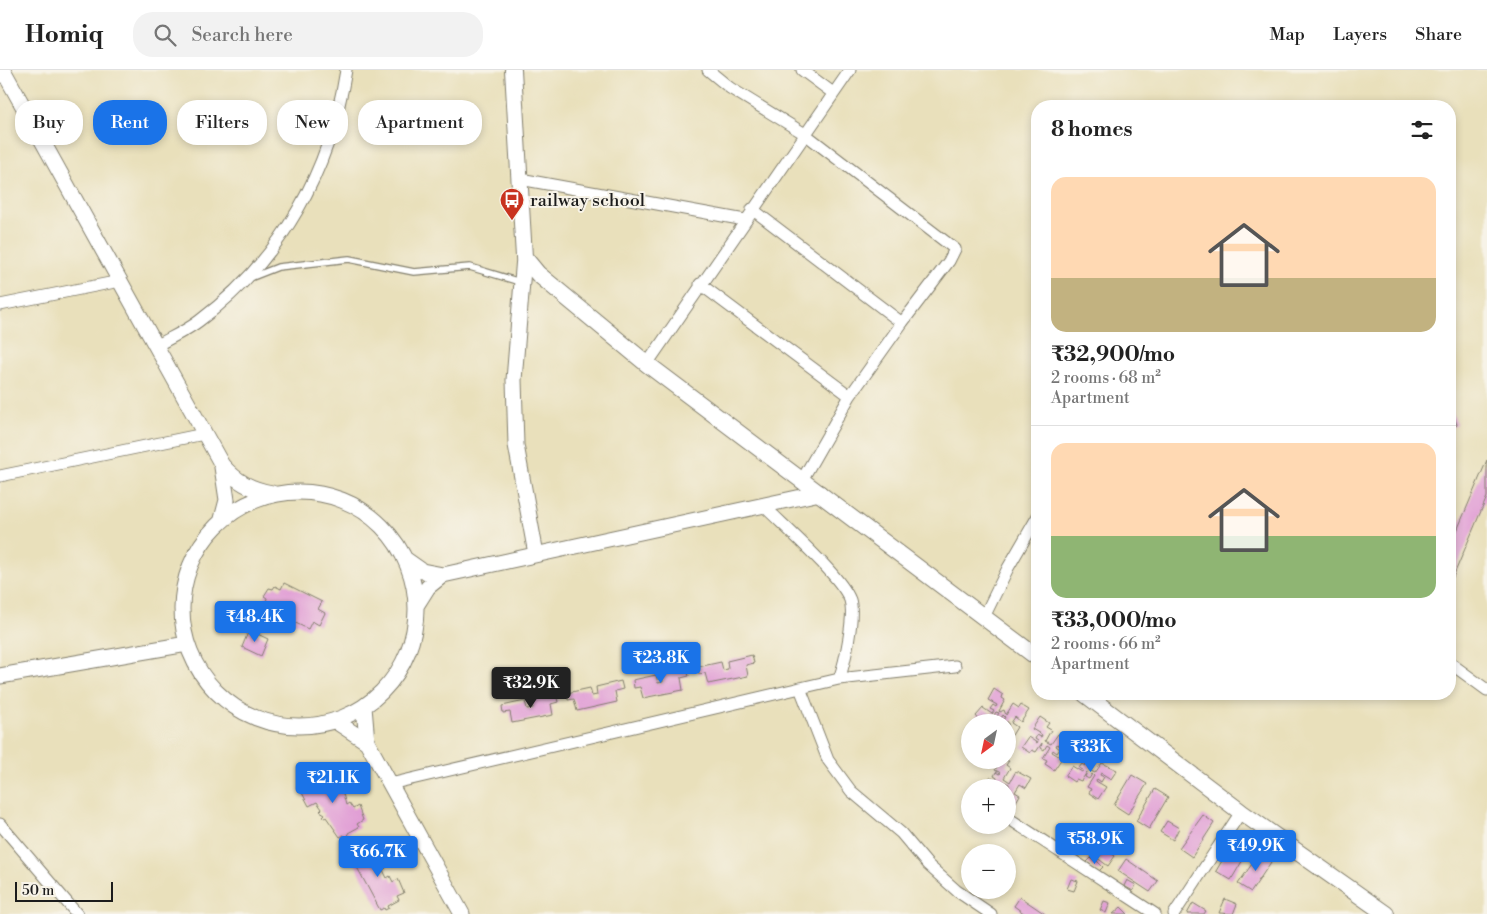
<!DOCTYPE html>
<html lang="en">
<head>
<meta charset="utf-8">
<style>
  :root { --surface:#fff; --page:#f2f2f2; --text:#222; --muted:#767676; --line:#e0e0e0; --accent:#1a73e8 }
  body { margin:0; font-family:"Libre Bodoni",serif; background:var(--page); color:var(--text); height:100vh; display:flex; flex-direction:column; font-size:19px; white-space:nowrap }
  * { box-sizing:border-box; margin:0 }
  p { font-size:16px; color:var(--muted) }
  .icon { flex:none; width:28px; height:28px; fill:none; stroke:currentColor; stroke-width:2; stroke-linecap:round; stroke-linejoin:round }
  .map { position:relative; flex:1; overflow:hidden }
  .details { position:absolute; left:1031px; top:30px; width:425px; height:600px; display:flex; flex-direction:column; background:var(--surface); border-radius:20px; box-shadow:0 2px 8px #0003 }
  .details>* { flex:none }
  .hud { position:absolute; left:15px; top:30px; width:475px; height:45px; display:flex; gap:10px }
  .needle { width:32px; rotate:213deg }
  .buttons { position:absolute; left:961px; top:644px; display:grid; gap:10px }
  .buttons a { display:grid; place-items:center; width:55px; height:55px; border-radius:50%; background:var(--surface); box-shadow:0 2px 8px #0003; font-size:25px }
  .scale { position:absolute; left:15px; bottom:12px; width:98px; box-sizing:border-box; padding-left:5px; border:2px solid #1c1c1c; border-top:0; font-size:14px; line-height:18px; white-space:nowrap; color:#1c1c1c; -webkit-text-stroke:4px #f7f3e8; paint-order:stroke }
  .price { position:absolute; translate:-50% -42px; padding:0 11px; border-radius:5px; background:var(--accent); color:#fff; font-size:16px; line-height:32px; filter:drop-shadow(0 1px 2px #0008) }
  .price::after { content:''; position:absolute; left:50%; top:30px; width:15px; height:11px; margin-left:-8px; background:inherit; clip-path:polygon(0 0,100% 0,50% 100%) }
  .price.current { background:#222; color:#fff }
  ul { padding:0; list-style:none }
  li { display:grid; align-content:center; gap:10px; height:265px; padding:0 20px }
  li+li { border-top:1px solid var(--line) }
  li span { display:grid; place-items:center; height:155px; border-radius:15px; color:#555 }
  li>.icon { margin-inline-start:auto }
  span .icon { width:90px; height:90px; fill:#fffc; stroke-width:1 }
  li b { font-size:21px }
  h2 { display:flex; justify-content:space-between; align-items:center; height:60px; padding:0 20px; font-size:21px }
  .tag { padding:0 18px; border-radius:20px; background:var(--surface); box-shadow:0 2px 8px #0003; font-size:18px; line-height:45px }
  .tag.current { background:var(--accent); color:#fff }
  header { display:flex; align-items:center; gap:30px; box-sizing:border-box; height:70px; padding:0 25px; background:var(--surface); border-bottom:1px solid var(--line) }
  header strong { font-size:24px }
  nav { display:flex; gap:28px; margin-inline-start:auto; font-size:18px }
  .search { width:350px; height:45px; background:var(--page); display:flex; align-items:center; gap:12px; box-sizing:border-box; padding:0 18px; border-radius:20px; color:var(--muted); font-size:19px }
  .map>svg:first-child { display:block }
</style>
</head>
<body>
<header>
<strong>Homiq</strong>
<div class="search"><svg class="icon" aria-label="search" viewBox="0 0 24 24"><circle cx="10" cy="10" r="6"/><path d="M15 15l6 6"/></svg>Search here</div>
<nav><a>Map</a><a>Layers</a><a>Share</a></nav>
</header>
<div class="map">
<svg width="1487" height="844" viewBox="0 0 1487 844">
  <rect width="100%" height="100%" fill="#f7f3e8"/>
  <filter id="ink" filterUnits="userSpaceOnUse"><feTurbulence type="fractalNoise" baseFrequency=".02" numOctaves="2"/><feDisplacementMap in="SourceGraphic" scale="10" xChannelSelector="R" yChannelSelector="G"/><feConvolveMatrix kernelMatrix="1 2 1 2 8 2 1 2 1" color-interpolation-filters="sRGB"/></filter>
  <filter id="wash" filterUnits="userSpaceOnUse"><feTurbulence type="fractalNoise" baseFrequency=".0096" numOctaves="4" result="noise"/><feDisplacementMap in="SourceGraphic" scale="20" xChannelSelector="R" yChannelSelector="G"/><feGaussianBlur stdDeviation="1.12" result="paint"/><feColorMatrix in="noise" values="0 0 0 0 0 0 0 0 0 0 0 0 0 0 0 0 0 1.4 0 .05"/><feComposite in="paint" operator="in"/></filter>
  <g filter="url(#wash)">
    <rect width="100%" height="100%" fill="#e9e0bb"/>
    <g id="blocks">
      <path fill="#e19fd5" d="M1450,335L1457,355L1450,358Z
        M1487,390V427L1450,514V477Z
        M284,513L322,532L318,539L325,543L319,555L312,551L308,559L271,541L273,536L266,532L267,528L264,526L269,518L273,519L275,516L281,519Z
        M249,560L268,569L261,586L242,577Z
        M752,585L754,593L746,595L748,606L708,614L705,603L699,604L698,597L721,592L723,600L728,599L727,591Z
        M687,599L689,606L681,608L683,620L643,628L640,617L634,618L633,610L656,605L658,613L663,612L662,604Z
        M621,611L623,619L615,621L617,632L577,641L574,629L568,630L567,623L590,618L592,626L597,625L596,617Z
        M994,619L1003,625L1002,628L1005,630L999,641L1000,642L1004,640L1006,645L1013,634L1019,638L1021,635L1029,640L1021,652L1015,647L1011,653L1017,657L1009,670L1008,652H1002L1005,647L1003,645L1000,650L996,648L999,643L996,642L990,652L987,650L981,652L976,646L983,638L992,644L994,641L990,639L993,635L996,637L997,635L988,630Z
        M556,624L558,632L551,634L553,645L512,653L510,642L503,643L502,636L525,631L527,639L533,638L531,630Z
        M1040,647L1049,653L1046,657L1051,660L1045,671L1051,674L1058,664L1072,671L1067,680L1057,674L1056,676L1060,679L1057,683L1053,680L1052,682L1062,688L1054,700L1045,694L1047,690L1043,688L1050,677L1047,675L1044,680L1041,678L1042,673L1036,682L1032,680L1030,683L1021,677L1028,667L1037,673L1038,671L1035,669L1037,665L1041,667L1042,665L1032,659Z
        M1084,676L1093,682L1091,686L1096,689L1089,700L1095,703L1102,693L1117,700L1111,709L1101,703L1100,705L1104,707L1101,712L1097,709L1096,711L1106,717L1098,729L1089,723L1091,719L1087,717L1094,706L1092,704L1089,709L1085,707L1087,702L1081,711L1076,709L1074,712L1065,706L1072,696L1082,702L1083,700L1079,698L1082,694L1085,696L1086,694L1077,688Z
        M1001,690L1009,691L1006,695L1010,698L1004,708L1010,712L1016,701L1031,709L1026,718L1020,714L1015,722L1020,725L1013,737L1008,734L1009,714L1002,711L998,718H984L990,707L996,710L997,708L994,706L996,702L999,704L1001,703L995,700Z
        M337,705L340,712L344,710L348,717L342,720L346,735L349,733L353,739L358,736L363,750L357,754L359,757L348,763L349,766L345,768L344,765L340,767L326,747L324,748L323,746L325,744L320,741L322,739L317,732L309,736L300,719L313,713L311,711L318,708L319,711Z
        M1132,705L1147,714L1128,744L1114,735Z
        M1155,719L1168,727L1149,759L1136,751Z
        M1203,745L1214,753L1192,787L1179,778Z
        M1167,751L1179,758L1173,770L1160,762Z
        M1067,756L1102,776L1095,787L1061,767Z
        M1236,767L1251,776L1231,810L1216,801Z
        M377,777L381,784L384,782L388,789L382,792L386,798L383,800L387,808L390,806L393,812L398,809L404,823L397,826L399,830L388,836L389,838L385,840L384,838L380,840L352,788L354,787L352,783L358,780L360,784Z
        M1103,777L1115,786L1108,796L1096,787Z
        M1261,781L1273,789L1251,822L1238,814Z
        M1092,787L1093,791L1095,789L1103,797L1098,802L1087,792Z
        M1126,789L1158,811L1150,822L1118,801Z
        M1071,809L1078,811L1074,821L1067,819Z
        M1127,810L1136,815L1133,821L1124,816Z
        M1020,827L1045,844H1025L1014,836Z
        M1225,829L1237,834L1233,844L1219,843Z
        M1104,831L1110,833L1106,843L1100,840Z
        M1193,833L1206,841L1204,844H1187Z
        M1121,837L1128,844H1113Z"/>
    </g>
  </g>
  <g filter="url(#ink)">
    <use href="#blocks" fill-opacity="0" stroke="#827e6c" stroke-width="1"/>
    <g fill="none" stroke-linecap="round" stroke-linejoin="round">
      <defs>
        <path id="service" d="M250,208L278,197L349,189L414,202L470,197L520,212"/>
        <path id="minor" d="M708,0L730,18L805,64L955,179L949,191L902,253L850,326L802,410
          M802,0L833,23
          M520,109L745,150
          M752,139L902,253
          M700,214L850,326
          M0,235L120,211
          M156,276C170,268 186,261 199,251C282,189 330,101 346,0
          M647,294L850,0
          M0,406L204,364
          M765,437C785,457 841,506 850,530C855,546 845,593 839,609
          M984,547L1008,498L1038,446
          M1450,593L1487,620
          M800,618L828,690L851,721L901,763L928,795L957,821L991,844
          M390,714L839,609L955,596
          M1008,748L1155,844
          M0,754L77,844
          M1174,844L1241,742"/>
        <path id="tertiary" d="M3,0L222,395C237,412 250,419 272,423
          M524,187L514,310L516,375L536,484
          M222,397L227,430L222,449
          M182 539a117 117 0 1 1 234 0a117 117 0 1 1-234 0Z
          M405,489L422,501L443,505L820,423
          M416,536L428,517L443,505
          M0,606L187,574
          M364,637L367,672L462,844
          M335,651L367,672"/>
        <path id="secondary" d="M513,0L524,187L538,204L647,294L1038,588
          M1085,624L1241,742L1386,844"/>
      </defs>
      <use href="#service" stroke="#827e6c" stroke-width="8"/>
      <use href="#minor" stroke="#827e6c" stroke-width="13"/>
      <use href="#tertiary" stroke="#827e6c" stroke-width="17"/>
      <use href="#secondary" stroke="#827e6c" stroke-width="18"/>
      <use href="#service" stroke="#fff" stroke-width="5.5"/>
      <use href="#minor" stroke="#fff" stroke-width="11"/>
      <use href="#tertiary" stroke="#fff" stroke-width="15"/>
      <use href="#secondary" stroke="#fff" stroke-width="16"/>
    </g>
  </g>
  <defs>
    <symbol id="bus-pin" viewBox="-11 -11 22 30"><path d="M0 17L-7.5 6A9.5 9.5 0 1 1 7.5 6Z" fill="#c8321e" stroke="#f7f3e8"/><path d="M-5-6H5V4H4V6H2V4H-2V6H-4V4H-5ZM-3.5-4V0h7V-4ZM-3.5 1.2v1.5H-2V1.2ZM2 1.2v1.5H3.5V1.2Z" fill="#fff"/></symbol>
  </defs>
  <g fill-rule="evenodd">
    <use href="#bus-pin" x="498" y="116" width="28" height="38"/>
  </g>
  <g text-anchor="middle" dominant-baseline="central" stroke-width="4" stroke-linejoin="round" paint-order="stroke">
    <g font-size="18" fill="#1c1c1c" stroke="#f7f3e8" text-anchor="start">
      <text x="530" y="130">railway school</text>
    </g>
  </g>
</svg>
<div class="buttons">
<a><svg class="needle" viewBox="-14 -14 28 28"><path d="M0-13l5 13h-10z" fill="#e53935"/><path d="M0 13l5-13h-10z" fill="#767676"/></svg></a>
<a>+</a>
<a>−</a>
</div>
<div class="scale">50 m</div>
<b class="price" style="left:255px;top:573px">₹48.4K</b>
<b class="price" style="left:661px;top:614px">₹23.8K</b>
<b class="price current" style="left:531px;top:639px">₹32.9K</b>
<b class="price" style="left:1091px;top:703px">₹33K</b>
<b class="price" style="left:333px;top:734px">₹21.1K</b>
<b class="price" style="left:1095px;top:795px">₹58.9K</b>
<b class="price" style="left:1256px;top:802px">₹49.9K</b>
<b class="price" style="left:378px;top:808px">₹66.7K</b>
<div class="hud">
<a class="tag">Buy</a>
<a class="tag current">Rent</a>
<a class="tag">Filters</a>
<a class="tag">New</a>
<a class="tag">Apartment</a>
</div>
<section class="details">
<h2>8 homes<svg class="icon" aria-label="filters" viewBox="0 0 24 24"><path d="M4 7h16M4 17h16"/><circle cx="9" cy="7" r="2"/><circle cx="15" cy="17" r="2"/></svg></h2>
<ul>
<li><span style="background:linear-gradient(#ffd9b3 65%,#c2b280 0)"><svg class="icon" aria-label="home" viewBox="0 0 24 24"><path d="M3 11l9-7 9 7M6 9v11h12V9"/></svg></span><div><b>₹32,900/mo</b><p>2 rooms · 68 m²</p><p>Apartment</p></div></li>
<li><span style="background:linear-gradient(#ffd9b3 60%,#8fb573 0)"><svg class="icon" aria-label="home" viewBox="0 0 24 24"><path d="M3 11l9-7 9 7M6 9v11h12V9"/></svg></span><div><b>₹33,000/mo</b><p>2 rooms · 66 m²</p><p>Apartment</p></div></li>
</ul>
</section>
</div>
</body>
</html>
